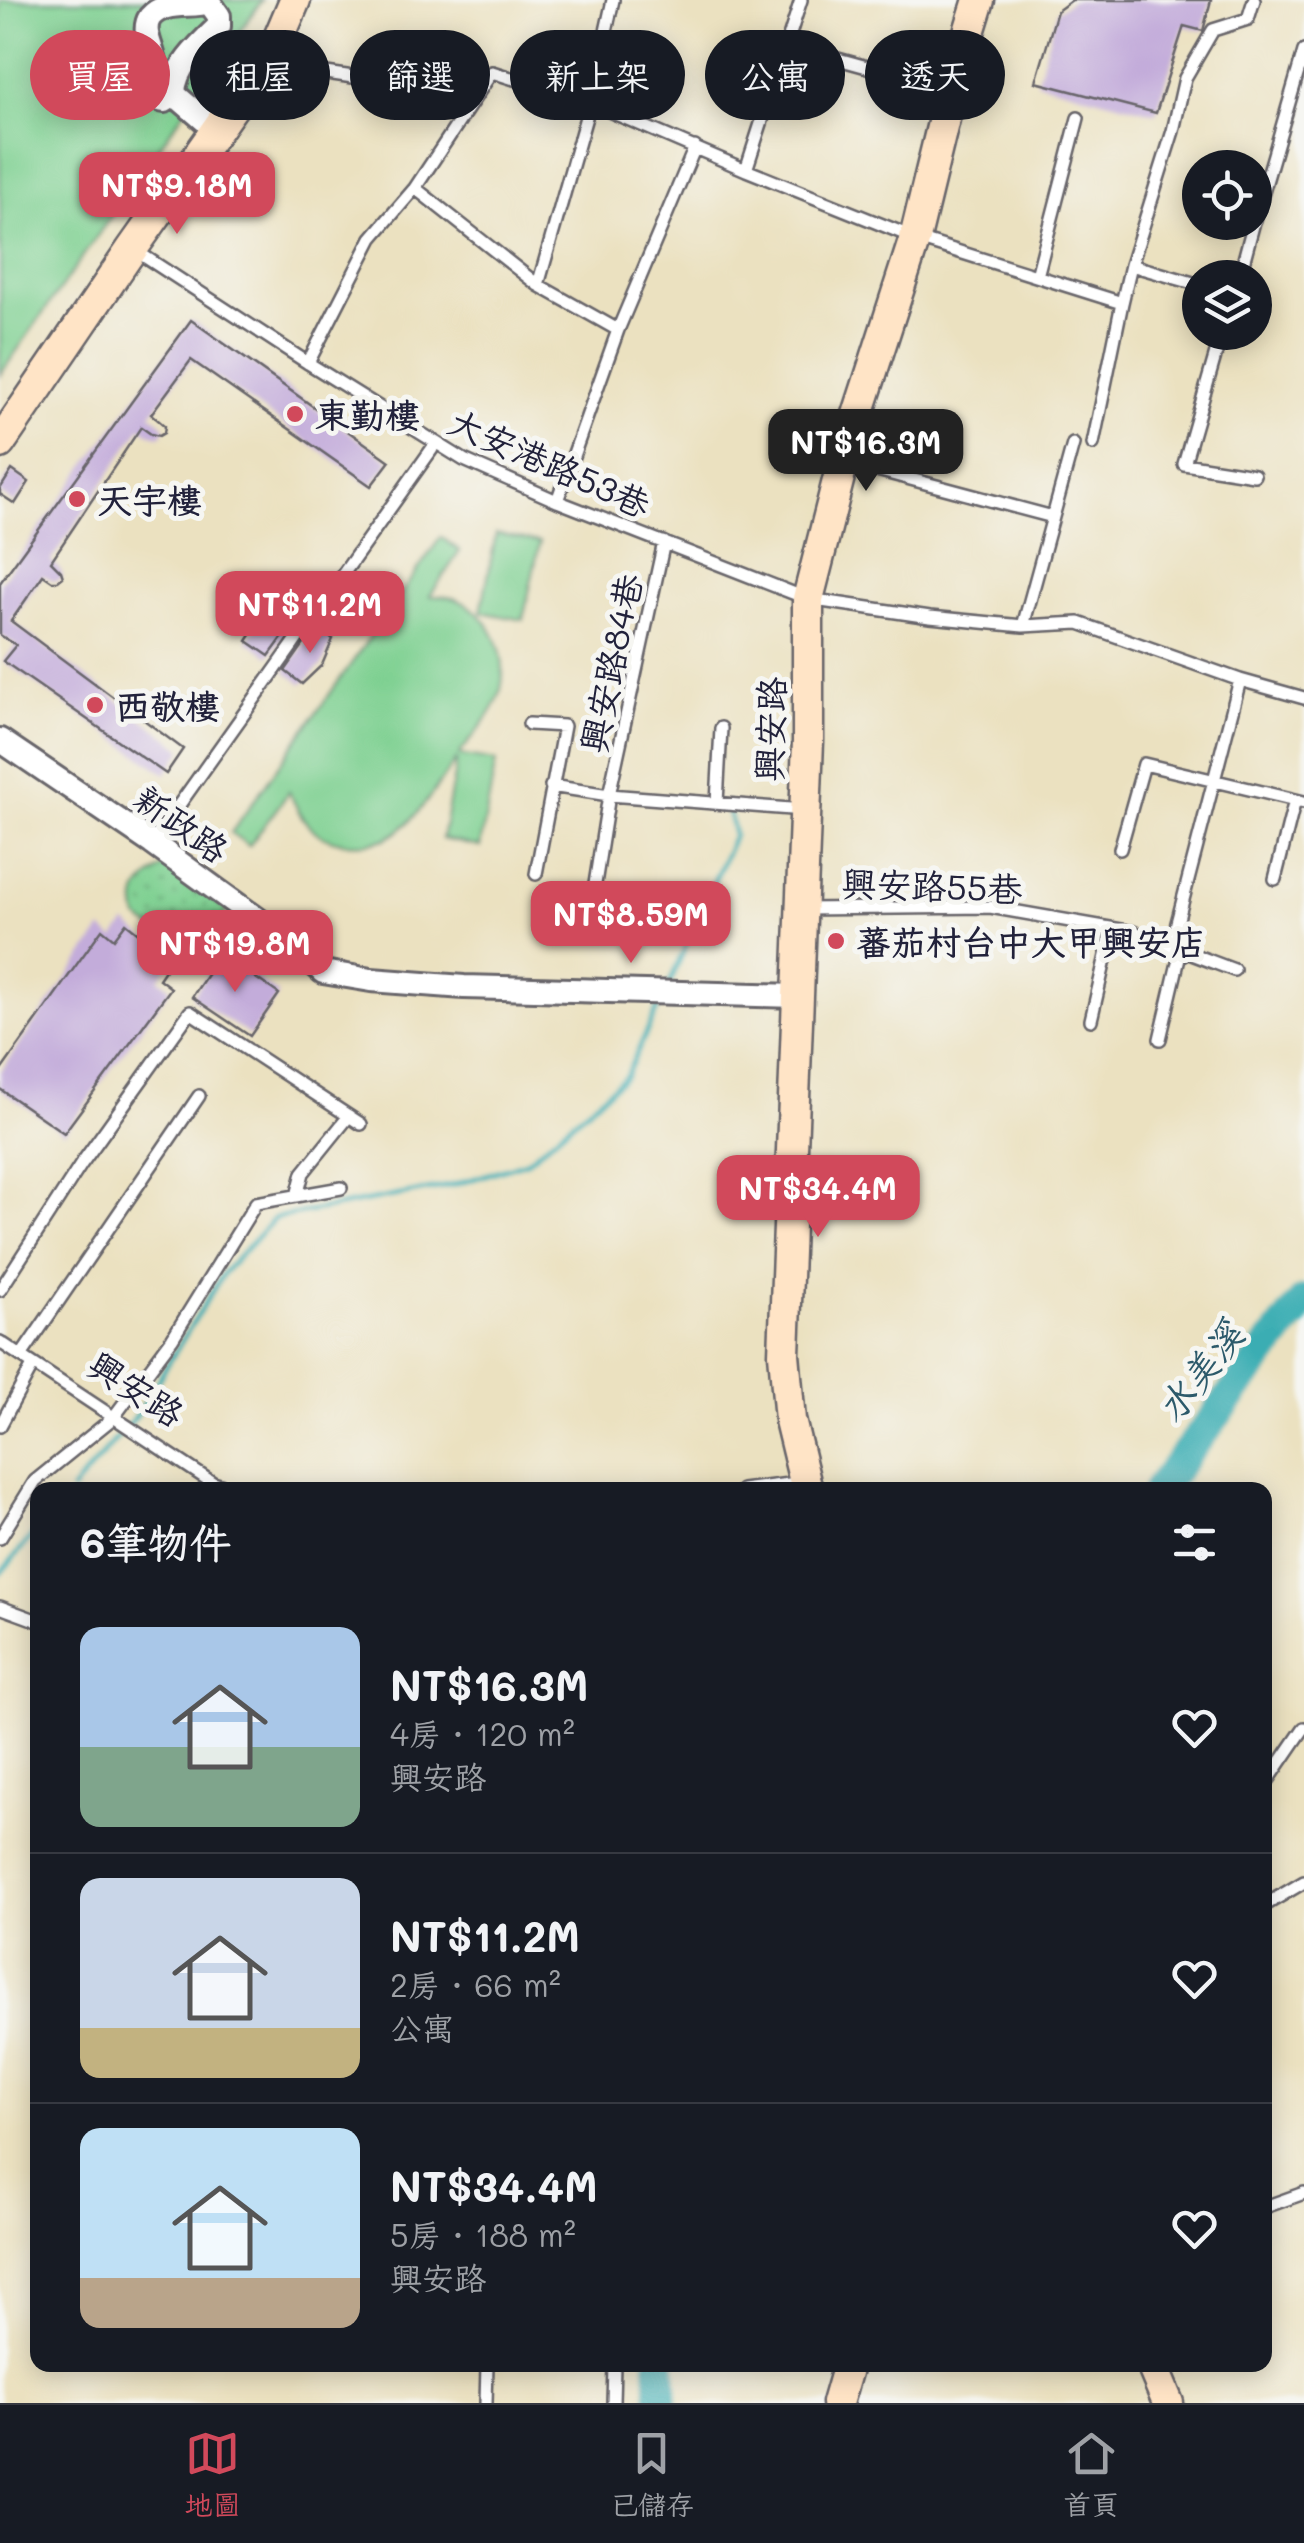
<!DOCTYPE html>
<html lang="zh-TW">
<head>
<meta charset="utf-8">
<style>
  :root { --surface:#171b24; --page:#242831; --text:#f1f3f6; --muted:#9ea1a6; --line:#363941; --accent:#d1495b }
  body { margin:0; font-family:Mali,"LXGW WenKai TC",sans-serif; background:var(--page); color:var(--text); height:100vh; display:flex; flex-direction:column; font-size:38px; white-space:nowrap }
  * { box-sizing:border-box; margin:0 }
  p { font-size:32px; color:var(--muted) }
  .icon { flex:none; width:55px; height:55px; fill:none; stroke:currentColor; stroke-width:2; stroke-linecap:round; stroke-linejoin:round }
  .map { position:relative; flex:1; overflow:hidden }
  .panel { position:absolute; left:30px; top:1482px; width:1242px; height:890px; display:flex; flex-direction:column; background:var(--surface); border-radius:20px; box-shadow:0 5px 25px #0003 }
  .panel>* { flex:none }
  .top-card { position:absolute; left:30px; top:30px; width:1245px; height:90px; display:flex; gap:20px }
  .tools { position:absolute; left:1182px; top:150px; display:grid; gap:20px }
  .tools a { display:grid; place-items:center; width:90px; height:90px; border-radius:50%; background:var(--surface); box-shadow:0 5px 25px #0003; font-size:50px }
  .price { position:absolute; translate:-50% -85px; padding:0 22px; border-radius:20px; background:var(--accent); color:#fff; font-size:32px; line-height:65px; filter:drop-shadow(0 2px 5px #0008) }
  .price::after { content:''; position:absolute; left:50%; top:60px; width:30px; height:22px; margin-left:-15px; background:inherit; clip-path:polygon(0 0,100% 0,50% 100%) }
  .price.on { background:#222; color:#fff }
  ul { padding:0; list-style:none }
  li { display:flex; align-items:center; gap:30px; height:250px; padding:0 50px }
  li+li { border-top:2px solid var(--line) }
  li span { display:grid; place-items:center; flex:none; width:280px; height:200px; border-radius:20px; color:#555 }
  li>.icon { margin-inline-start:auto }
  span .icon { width:120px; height:120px; fill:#fffc; stroke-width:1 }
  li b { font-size:42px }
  h2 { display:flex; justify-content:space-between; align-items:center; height:120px; padding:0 50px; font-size:42px }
  .tag { padding:0 35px; border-radius:45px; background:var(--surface); box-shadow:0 5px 25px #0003; font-size:35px; line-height:90px }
  .tag.on { background:var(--accent); color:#fff }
  .dock { display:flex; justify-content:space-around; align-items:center; height:140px; border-top:2px solid var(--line); background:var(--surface); font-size:28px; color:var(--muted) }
  .dock a { display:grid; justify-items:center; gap:5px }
  .dock .on { color:var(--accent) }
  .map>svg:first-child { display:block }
</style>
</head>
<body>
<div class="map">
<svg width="1304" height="2403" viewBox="0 0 1304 2403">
  <defs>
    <pattern id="grass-dots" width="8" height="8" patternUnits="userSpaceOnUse" patternTransform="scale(2.5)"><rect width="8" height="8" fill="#7ed091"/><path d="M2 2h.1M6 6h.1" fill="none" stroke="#6db27e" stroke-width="1.8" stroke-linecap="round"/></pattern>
  </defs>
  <rect width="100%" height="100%" fill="#f6f6f2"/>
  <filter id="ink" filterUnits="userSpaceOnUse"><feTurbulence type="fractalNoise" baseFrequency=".01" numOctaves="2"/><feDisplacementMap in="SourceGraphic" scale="20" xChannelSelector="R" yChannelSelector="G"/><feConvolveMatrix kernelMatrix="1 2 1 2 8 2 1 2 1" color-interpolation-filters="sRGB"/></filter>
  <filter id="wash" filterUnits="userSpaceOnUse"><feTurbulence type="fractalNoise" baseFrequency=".0048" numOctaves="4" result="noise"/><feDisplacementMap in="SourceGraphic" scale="40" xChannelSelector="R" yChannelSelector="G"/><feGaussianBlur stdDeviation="2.25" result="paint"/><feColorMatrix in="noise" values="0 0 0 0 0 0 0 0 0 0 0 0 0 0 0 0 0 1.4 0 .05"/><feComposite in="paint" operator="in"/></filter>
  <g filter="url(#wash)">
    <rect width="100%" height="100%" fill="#ebe1c0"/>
    <path fill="url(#grass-dots)" stroke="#507966" stroke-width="2.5" d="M165,865L228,911L198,937L176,944L138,918C130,888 144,882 165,865Z"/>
    <path fill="#7ed091" stroke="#507966" stroke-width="2.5" d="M0,0H262L0,375Z
      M496,534L540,542L523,620L481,612Z
      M441,537L460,551L430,596C437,596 446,596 453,598C494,612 515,664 496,703C488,721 471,738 459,755L496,761L480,847L442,839L457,759C438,783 422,814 397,832C376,848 336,847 315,831C302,821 296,806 289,792L249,846L231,833Z"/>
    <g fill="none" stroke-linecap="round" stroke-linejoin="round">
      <path stroke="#3badb3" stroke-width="5" d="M668,987L734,835L728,809
        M72,1490L136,1416L224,1272L275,1218L454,1185L526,1162L626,1076L661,1001
        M0,1574L38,1529"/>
      <path stroke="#3badb3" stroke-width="32" d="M1158,1490L1304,1301
        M660,2365L662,2403"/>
    </g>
    <g id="blocks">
      <path fill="#c3acda" d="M1072,0H1211L1203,31L1184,26L1156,113L1036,82L1057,11Z
        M191,320L390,461L371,486L191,360L151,414L165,426L164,433L159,436L151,434L141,427L51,561L61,571L63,577L58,581H52L43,575L11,621L183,749L166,774L3,661L16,645L0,635V583Z
        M12,470L29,482L15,504L0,494V489Z
        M275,599L299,615L269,656L247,641Z
        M316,627L333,639L322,665L302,684L285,671Z
        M126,923L172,960L159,979L171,988L64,1133L0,1089V1072L102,929L114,939Z
        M221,954L279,994L250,1036L192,997Z"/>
    </g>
  </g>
  <g filter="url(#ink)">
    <use href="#blocks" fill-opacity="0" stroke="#68656a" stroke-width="2.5"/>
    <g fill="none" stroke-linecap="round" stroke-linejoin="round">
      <defs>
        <path id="lane" d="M787,45L947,89
          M275,48L313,71L393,83
          M746,170L801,0
          M415,188L538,285L618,330
          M1255,220L1304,51
          M133,249L308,363L464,460L557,501L808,599L930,617L1023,626L1053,517L843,461
          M1131,265L1200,285
          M1037,276L1078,118
          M1239,278L1254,222
          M538,285L590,103L613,0
          M1222,332L1184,464L1254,475
          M308,363L372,238L415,188L492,72L590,103L746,170L915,238L1122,303L1131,265L1173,131L1185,78L1213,30L1248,19L1254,0
          M1093,444L1122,303
          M557,501L618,330L695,147
          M1053,517L1073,444
          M1023,626L1079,623L1240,680L1304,698
          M529,724L564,726L536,874
          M551,786L609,795L804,810
          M717,803L721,728
          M152,843L432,449
          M1120,849L1144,764L1304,802
          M1275,879L1295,800
          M592,903L609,795L664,542
          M804,909L990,907L1133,932L1234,970
          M1171,946L1240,680
          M1091,1020L1112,930
          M1160,1039L1181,950
          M297,1196L303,1173L349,1116
          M0,1290L82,1163L190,1012L361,1124
          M0,1342L213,1483L236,1490
          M21,1356L199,1096
          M0,1426L33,1365
          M742,1490L805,1482
          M0,1538L35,1481L113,1418L172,1339L256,1203L341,1188
          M0,1607L38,1621
          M1265,1785L1304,1728
          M1265,1905L1304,1882
          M1265,2207L1304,2193
          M486,2403L487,2365
          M613,2403L614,2365"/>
        <path id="street" d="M209,2L219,16V26C200,44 174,67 174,94L165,101C156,100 152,93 150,85C167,60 137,37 150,17C164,0 191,8 209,2Z
          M174,94L216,130
          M0,740L152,843L297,948L323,972L371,980L464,987L798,996"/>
        <path id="secondary" d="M0,443L132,249L275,47L295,0
          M807,1490L790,1420L784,1354L808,741V599L843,461L915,238L951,90L979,0
          M1152,2365L1168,2403
          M837,2403L848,2365"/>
      </defs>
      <use href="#lane" stroke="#68656a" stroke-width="16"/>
      <use href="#street" stroke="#68656a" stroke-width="28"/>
      <use href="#secondary" stroke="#68656a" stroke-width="35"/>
      <use href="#lane" stroke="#fff" stroke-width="11"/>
      <use href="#street" stroke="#fff" stroke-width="22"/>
      <use href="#secondary" stroke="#ffe4c6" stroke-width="30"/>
    </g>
  </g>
  <g fill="#d1495b" stroke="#f6f6f2" stroke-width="4">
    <circle cx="295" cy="414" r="10"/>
    <circle cx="77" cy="499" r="10"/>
    <circle cx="95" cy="705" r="10"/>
    <circle cx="836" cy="941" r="10"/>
  </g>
  <g text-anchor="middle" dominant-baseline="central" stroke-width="10" stroke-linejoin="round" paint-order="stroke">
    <g font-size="35" font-weight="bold" fill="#22223b" stroke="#f6f6f2" text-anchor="start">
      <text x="315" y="414">東勤樓</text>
      <text x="97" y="499">天宇樓</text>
      <text x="115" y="705">西敬樓</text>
      <text x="856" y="941">蕃茄村台中大甲興安店</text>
    </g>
    <g font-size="35" fill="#22223b" stroke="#f6f6f2">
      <text transform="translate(550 462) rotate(24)">大安港路53巷</text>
      <text transform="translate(610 663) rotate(-78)">興安路84巷</text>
      <text transform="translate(769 729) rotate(-88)">興安路</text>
      <text transform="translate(182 823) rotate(35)">新政路</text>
      <text transform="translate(932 885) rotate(2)">興安路55巷</text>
      <text transform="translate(137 1388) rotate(33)">興安路</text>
    </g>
    <g font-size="38" font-style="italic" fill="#2c5a6b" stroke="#f6f6f2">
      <text transform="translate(1199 1371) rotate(-52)">水美溪</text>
    </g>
  </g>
</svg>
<div class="tools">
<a><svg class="icon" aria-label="locate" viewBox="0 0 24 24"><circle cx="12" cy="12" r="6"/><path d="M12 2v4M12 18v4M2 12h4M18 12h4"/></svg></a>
<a><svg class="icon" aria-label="layers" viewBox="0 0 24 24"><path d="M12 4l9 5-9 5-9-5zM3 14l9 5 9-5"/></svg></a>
</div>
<b class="price" style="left:177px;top:237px">NT$9.18M</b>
<b class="price on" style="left:866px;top:494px">NT$16.3M</b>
<b class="price" style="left:310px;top:656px">NT$11.2M</b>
<b class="price" style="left:631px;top:966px">NT$8.59M</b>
<b class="price" style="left:235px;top:995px">NT$19.8M</b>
<b class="price" style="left:818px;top:1240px">NT$34.4M</b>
<div class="top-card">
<a class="tag on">買屋</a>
<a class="tag">租屋</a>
<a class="tag">篩選</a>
<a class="tag">新上架</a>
<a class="tag">公寓</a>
<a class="tag">透天</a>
</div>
<section class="panel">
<h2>6筆物件<svg class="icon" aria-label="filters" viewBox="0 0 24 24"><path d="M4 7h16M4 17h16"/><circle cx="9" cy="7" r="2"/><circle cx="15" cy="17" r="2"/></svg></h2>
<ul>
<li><span style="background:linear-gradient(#a9c7e8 60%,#7fa58c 0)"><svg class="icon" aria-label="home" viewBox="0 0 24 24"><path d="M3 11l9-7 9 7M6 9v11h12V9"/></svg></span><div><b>NT$16.3M</b><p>4房 · 120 m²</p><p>興安路</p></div><svg class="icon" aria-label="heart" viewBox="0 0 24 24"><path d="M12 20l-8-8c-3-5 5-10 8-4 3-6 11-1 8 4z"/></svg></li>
<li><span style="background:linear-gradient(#c9d6e8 75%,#c2b280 0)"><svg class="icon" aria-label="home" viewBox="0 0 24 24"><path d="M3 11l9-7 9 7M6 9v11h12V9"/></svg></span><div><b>NT$11.2M</b><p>2房 · 66 m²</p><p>公寓</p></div><svg class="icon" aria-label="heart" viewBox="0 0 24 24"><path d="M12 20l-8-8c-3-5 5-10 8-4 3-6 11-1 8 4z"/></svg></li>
<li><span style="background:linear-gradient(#bfe0f5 75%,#b9a48a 0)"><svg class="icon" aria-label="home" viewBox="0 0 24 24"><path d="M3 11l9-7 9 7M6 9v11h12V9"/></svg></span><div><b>NT$34.4M</b><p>5房 · 188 m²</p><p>興安路</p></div><svg class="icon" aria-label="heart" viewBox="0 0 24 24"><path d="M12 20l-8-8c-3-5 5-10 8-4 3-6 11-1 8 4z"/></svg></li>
</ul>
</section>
</div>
<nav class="dock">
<a class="on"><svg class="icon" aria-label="map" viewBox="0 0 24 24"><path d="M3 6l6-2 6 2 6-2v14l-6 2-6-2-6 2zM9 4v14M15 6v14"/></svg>地圖</a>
<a><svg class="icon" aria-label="saved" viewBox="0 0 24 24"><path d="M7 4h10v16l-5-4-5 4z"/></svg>已儲存</a>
<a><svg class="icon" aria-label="home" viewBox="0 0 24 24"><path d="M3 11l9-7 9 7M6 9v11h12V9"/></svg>首頁</a>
</nav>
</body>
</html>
